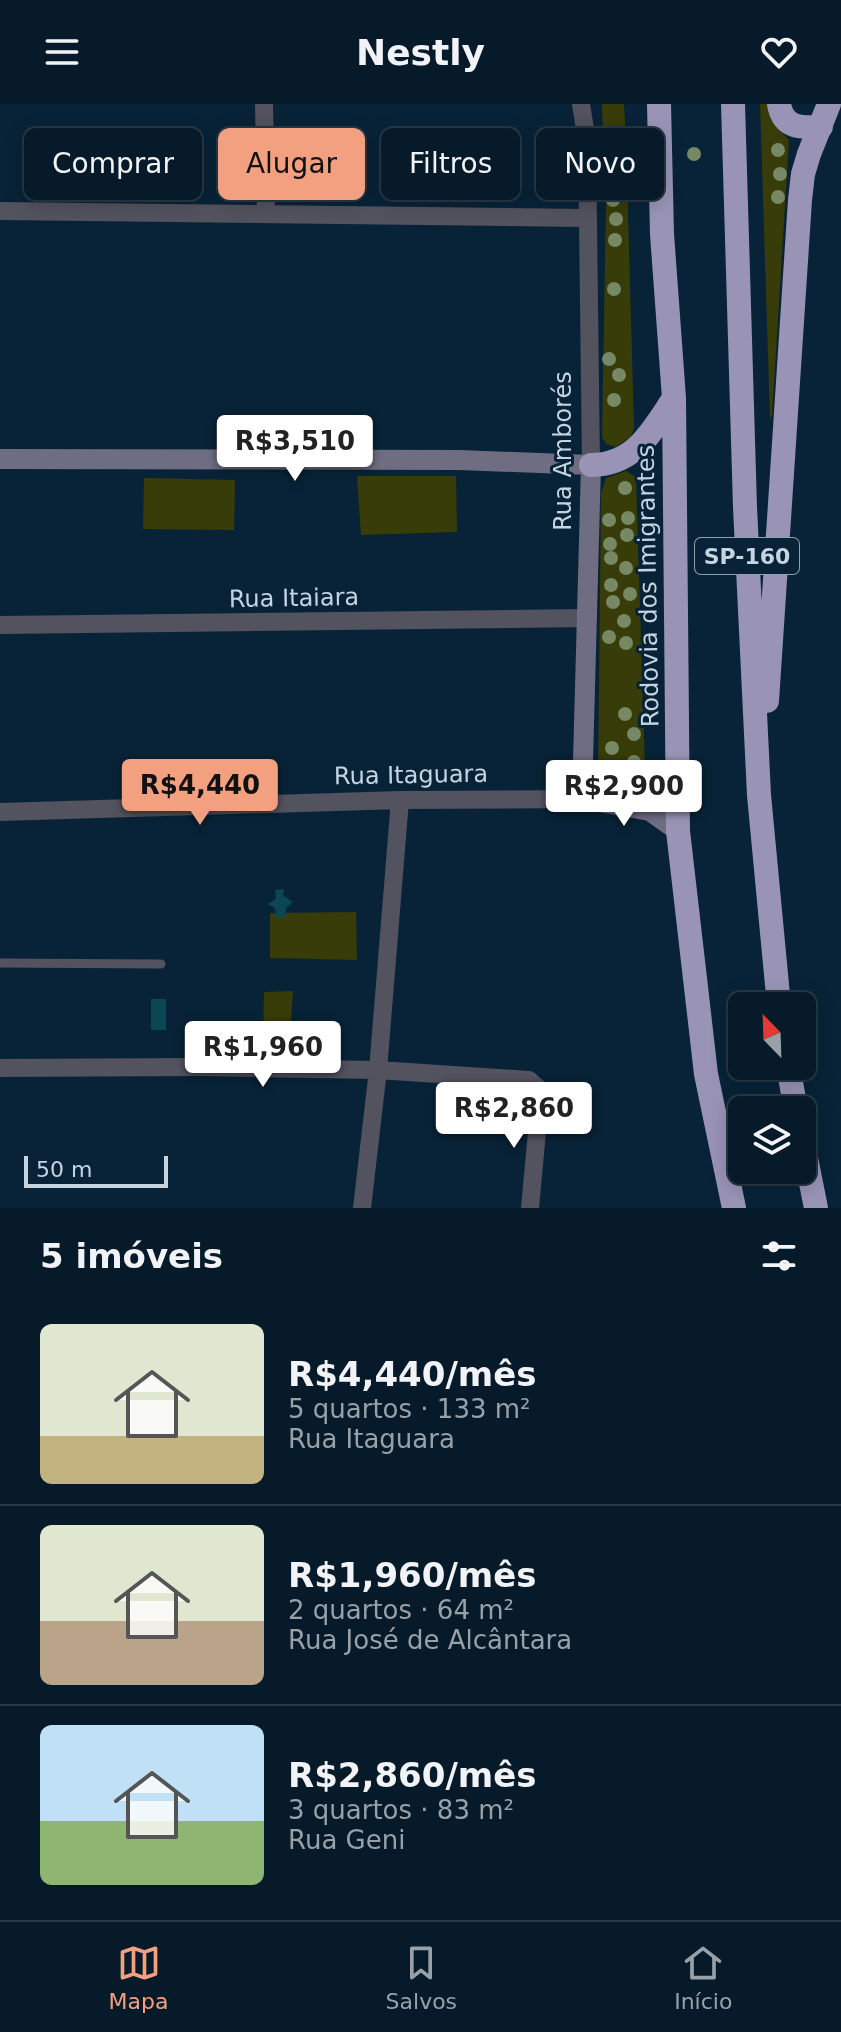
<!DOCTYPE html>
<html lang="pt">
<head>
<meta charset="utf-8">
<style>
  :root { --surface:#061a29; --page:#0f2331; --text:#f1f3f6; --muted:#98a1a8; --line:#273846; --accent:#f2a080 }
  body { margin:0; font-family:"DejaVu Sans",sans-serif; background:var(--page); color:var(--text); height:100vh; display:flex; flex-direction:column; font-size:30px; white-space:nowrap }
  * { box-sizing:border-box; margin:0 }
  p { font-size:26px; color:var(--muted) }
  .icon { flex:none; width:44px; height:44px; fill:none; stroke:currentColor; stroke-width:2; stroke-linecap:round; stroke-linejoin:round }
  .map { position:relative; height:1104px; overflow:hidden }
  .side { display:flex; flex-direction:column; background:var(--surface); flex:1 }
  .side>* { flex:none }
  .hud { position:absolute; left:24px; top:24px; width:794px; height:72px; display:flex; gap:16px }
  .needle { width:52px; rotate:337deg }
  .fabs { position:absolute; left:728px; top:888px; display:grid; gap:16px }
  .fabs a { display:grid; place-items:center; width:88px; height:88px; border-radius:12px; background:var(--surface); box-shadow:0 4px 20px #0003,0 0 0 2px var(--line); font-size:40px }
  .scale { position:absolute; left:24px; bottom:20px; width:144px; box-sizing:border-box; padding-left:8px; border:4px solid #c5d4e1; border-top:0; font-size:22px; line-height:28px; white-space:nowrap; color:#c5d4e1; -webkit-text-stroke:6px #082337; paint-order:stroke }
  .price { position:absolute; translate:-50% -68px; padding:0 18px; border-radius:8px; background:#fff; color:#222; font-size:26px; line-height:52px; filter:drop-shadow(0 2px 4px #0008) }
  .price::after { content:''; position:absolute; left:50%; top:48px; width:24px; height:18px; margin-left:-12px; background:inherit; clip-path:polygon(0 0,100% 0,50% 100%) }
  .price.selected { background:var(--accent); color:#111 }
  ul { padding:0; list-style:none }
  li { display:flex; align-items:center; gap:24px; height:200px; padding:0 40px }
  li+li { border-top:2px solid var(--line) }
  li span { display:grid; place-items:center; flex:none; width:224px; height:160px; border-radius:12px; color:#555 }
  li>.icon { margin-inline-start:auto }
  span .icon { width:96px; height:96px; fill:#fffc; stroke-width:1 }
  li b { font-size:34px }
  h2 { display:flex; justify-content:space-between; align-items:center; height:96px; padding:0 40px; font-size:34px }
  .pill { padding:0 28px; border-radius:12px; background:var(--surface); box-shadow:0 4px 20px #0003,0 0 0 2px var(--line); font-size:28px; line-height:72px }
  .pill.selected { background:var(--accent); color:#111 }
  header { display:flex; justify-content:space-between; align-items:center; height:104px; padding:0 40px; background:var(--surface); font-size:36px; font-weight:600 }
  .tabs { display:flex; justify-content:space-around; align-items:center; height:112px; border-top:2px solid var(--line); background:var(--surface); font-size:22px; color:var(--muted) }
  .tabs a { display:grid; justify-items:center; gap:4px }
  .tabs .selected { color:var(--accent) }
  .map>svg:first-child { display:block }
</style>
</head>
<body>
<header><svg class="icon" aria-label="menu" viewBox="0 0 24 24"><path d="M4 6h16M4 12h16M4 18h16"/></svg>Nestly<svg class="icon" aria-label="heart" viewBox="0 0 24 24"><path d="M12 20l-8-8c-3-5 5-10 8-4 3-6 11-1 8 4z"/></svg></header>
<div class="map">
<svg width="841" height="1104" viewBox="0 0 841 1104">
  <rect width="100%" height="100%" fill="#082337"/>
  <path fill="#373c08" d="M602,0H624L626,38L634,324L631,333L616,343L606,340L602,333L607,43L603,42Z
    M760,0H770L774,20L789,36L772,312L770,314Z
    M626,367L636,373L645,667C632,677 614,683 598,679L601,390L606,374Z
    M357,372H456L457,428L361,431Z
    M144,374L235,376L234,426L143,425Z
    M356,808L357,856L270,854V809Z
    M293,887L289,942L263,941L264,888Z"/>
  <path fill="#0a4752" d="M284,785L283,791L293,798L286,804V813H276L275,804L268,800L276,795L275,786Z
    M151,895H166V926H151Z"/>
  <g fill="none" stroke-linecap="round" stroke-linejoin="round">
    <path stroke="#53525f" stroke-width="9" d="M0,859L161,860"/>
    <path stroke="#53525f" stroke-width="18" d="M264,0L266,110
      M581,0L587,38L591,361
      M0,107L587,114
      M0,521L588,514
      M0,708L400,696L582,695
      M0,964L198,963L378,966L529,976L540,986V995L530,1104
      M362,1104L378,966L400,696"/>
    <path stroke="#6f6d82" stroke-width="20" d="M0,355L459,356L591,361L582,695
      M598,693C627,689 655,679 677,661
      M582,695L650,707L678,727"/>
    <path stroke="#9994b6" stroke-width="24" d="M659,0L662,130L674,294L678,727L706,970L734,1104
      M733,0L745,403L759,691L779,902
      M779,0C783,24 800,24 821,23
      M591,361C635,361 652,327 674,294
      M767,597L800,96L803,70L809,50L829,0
      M788,962L796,1006
      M802,1034L816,1104"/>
  </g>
  <g fill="#768864">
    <circle cx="778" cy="46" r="7"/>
    <circle cx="694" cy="50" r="7"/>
    <circle cx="780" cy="70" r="7"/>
    <circle cx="778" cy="93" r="7"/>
    <circle cx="613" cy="96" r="7"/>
    <circle cx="616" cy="115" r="7"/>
    <circle cx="615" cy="136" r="7"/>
    <circle cx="614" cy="185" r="7"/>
    <circle cx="609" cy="255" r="7"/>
    <circle cx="619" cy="271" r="7"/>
    <circle cx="614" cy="296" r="7"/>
    <circle cx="625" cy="384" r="7"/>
    <circle cx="628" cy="414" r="7"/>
    <circle cx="609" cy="416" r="7"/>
    <circle cx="627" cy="431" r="7"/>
    <circle cx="610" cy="440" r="7"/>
    <circle cx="611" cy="454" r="7"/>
    <circle cx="626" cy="464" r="7"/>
    <circle cx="611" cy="481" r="7"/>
    <circle cx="630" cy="490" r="7"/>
    <circle cx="613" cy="498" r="7"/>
    <circle cx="624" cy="517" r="7"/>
    <circle cx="609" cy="533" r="7"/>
    <circle cx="626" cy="539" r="7"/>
    <circle cx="625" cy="610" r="7"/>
    <circle cx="634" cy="630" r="7"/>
    <circle cx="612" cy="644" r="7"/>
    <circle cx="634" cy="658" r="7"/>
    <circle cx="623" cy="675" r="7"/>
  </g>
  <g text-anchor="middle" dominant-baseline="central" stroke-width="6" stroke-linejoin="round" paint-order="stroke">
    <rect fill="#082337" stroke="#8c9fae" stroke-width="2" x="695" y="434" width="104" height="36" rx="6"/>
    <g font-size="22" font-weight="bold" fill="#c5d4e1">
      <text x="747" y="452">SP-160</text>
    </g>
    <g font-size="24" fill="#c5d4e1" stroke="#082337">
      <text transform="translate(563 347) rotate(-90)">Rua Amborés</text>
      <text transform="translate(648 482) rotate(-91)">Rodovia dos Imigrantes</text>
      <text transform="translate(294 494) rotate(-1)">Rua Itaiara</text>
      <text transform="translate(411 671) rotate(-1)">Rua Itaguara</text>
    </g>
  </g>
</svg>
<div class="fabs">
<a><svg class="needle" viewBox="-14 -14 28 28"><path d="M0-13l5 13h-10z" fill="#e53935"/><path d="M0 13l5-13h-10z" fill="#98a1a8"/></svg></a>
<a><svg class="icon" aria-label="layers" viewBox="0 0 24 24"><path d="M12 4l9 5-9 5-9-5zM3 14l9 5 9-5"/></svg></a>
</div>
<div class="scale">50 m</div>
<b class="price" style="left:295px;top:379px">R$3,510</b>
<b class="price selected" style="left:200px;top:723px">R$4,440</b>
<b class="price" style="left:624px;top:724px">R$2,900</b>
<b class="price" style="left:263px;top:985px">R$1,960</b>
<b class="price" style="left:514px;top:1046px">R$2,860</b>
<div class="hud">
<a class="pill">Comprar</a>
<a class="pill selected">Alugar</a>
<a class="pill">Filtros</a>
<a class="pill">Novo</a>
</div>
</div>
<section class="side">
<h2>5 imóveis<svg class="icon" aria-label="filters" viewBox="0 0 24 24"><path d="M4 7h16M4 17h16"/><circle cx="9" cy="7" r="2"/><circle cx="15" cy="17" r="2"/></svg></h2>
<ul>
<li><span style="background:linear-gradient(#dfe7d0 70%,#c2b280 0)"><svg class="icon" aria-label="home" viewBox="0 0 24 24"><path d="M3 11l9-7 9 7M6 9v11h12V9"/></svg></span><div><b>R$4,440/mês</b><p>5 quartos · 133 m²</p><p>Rua Itaguara</p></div></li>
<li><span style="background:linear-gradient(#dfe7d0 60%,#b9a48a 0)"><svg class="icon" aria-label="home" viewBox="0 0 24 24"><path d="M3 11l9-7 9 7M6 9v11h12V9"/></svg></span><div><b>R$1,960/mês</b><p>2 quartos · 64 m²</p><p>Rua José de Alcântara</p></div></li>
<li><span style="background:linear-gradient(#bfe0f5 60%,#8fb573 0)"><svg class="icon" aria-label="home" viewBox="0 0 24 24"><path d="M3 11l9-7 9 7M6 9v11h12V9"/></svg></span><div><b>R$2,860/mês</b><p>3 quartos · 83 m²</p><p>Rua Geni</p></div></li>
</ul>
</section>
<nav class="tabs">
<a class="selected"><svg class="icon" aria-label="map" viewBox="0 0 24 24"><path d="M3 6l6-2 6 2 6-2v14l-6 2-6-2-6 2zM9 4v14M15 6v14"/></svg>Mapa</a>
<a><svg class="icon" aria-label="saved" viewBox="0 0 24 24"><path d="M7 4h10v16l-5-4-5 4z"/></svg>Salvos</a>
<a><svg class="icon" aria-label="home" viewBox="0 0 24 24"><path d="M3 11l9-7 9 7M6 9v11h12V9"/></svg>Início</a>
</nav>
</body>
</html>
